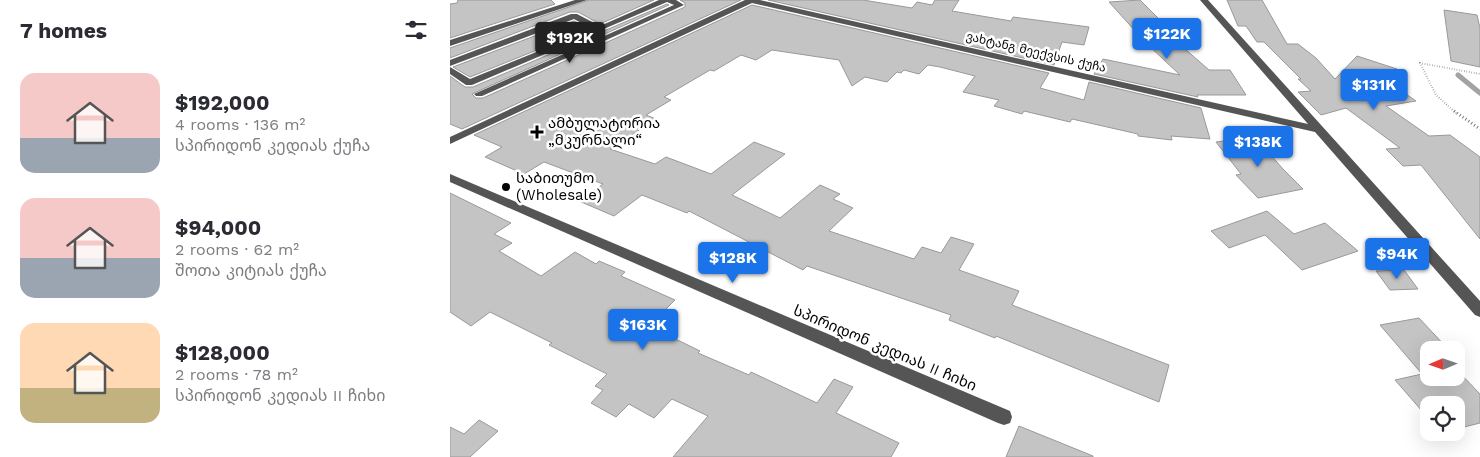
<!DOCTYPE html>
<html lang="en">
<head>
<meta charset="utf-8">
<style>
  :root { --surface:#fff; --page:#f7f7f7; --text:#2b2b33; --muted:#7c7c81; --accent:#1a73e8 }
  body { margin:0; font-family:"Work Sans","Noto Sans Georgian",sans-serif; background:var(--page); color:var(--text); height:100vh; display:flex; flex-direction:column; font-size:19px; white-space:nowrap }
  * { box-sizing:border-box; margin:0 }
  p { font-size:16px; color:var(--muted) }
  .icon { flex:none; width:28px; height:28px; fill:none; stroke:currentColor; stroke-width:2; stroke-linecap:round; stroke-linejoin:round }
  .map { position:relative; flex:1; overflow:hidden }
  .drawer { display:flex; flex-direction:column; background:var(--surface); width:450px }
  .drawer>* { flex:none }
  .needle { width:32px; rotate:268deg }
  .fabs { position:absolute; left:970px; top:341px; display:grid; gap:10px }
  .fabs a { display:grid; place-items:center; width:45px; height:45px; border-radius:10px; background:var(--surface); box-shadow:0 5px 20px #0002; font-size:25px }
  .price { position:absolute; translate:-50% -42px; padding:0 11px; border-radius:5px; background:var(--accent); color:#fff; font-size:16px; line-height:32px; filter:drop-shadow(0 1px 2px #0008) }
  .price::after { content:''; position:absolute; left:50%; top:30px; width:15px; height:11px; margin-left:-8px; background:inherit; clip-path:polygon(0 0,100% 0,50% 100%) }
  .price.active { background:#222; color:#fff }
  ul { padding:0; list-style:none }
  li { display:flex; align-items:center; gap:15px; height:125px; padding:0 20px }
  li span { display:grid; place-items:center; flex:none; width:140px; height:100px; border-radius:15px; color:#555 }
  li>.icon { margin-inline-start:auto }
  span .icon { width:60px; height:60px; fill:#fffc; stroke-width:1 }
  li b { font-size:21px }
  h2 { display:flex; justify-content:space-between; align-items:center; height:60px; padding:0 20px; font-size:21px }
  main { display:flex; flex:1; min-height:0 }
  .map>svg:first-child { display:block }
</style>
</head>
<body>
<main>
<section class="drawer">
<h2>7 homes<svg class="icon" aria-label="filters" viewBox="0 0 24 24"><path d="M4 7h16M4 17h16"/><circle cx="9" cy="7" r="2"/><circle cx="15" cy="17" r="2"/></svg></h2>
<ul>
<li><span style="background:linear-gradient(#f6c9c9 65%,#9aa5b1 0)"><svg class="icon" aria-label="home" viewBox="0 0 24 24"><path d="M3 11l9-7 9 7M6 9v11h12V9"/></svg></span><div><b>$192,000</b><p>4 rooms · 136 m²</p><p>სპირიდონ კედიას ქუჩა</p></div></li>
<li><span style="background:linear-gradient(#f6c9c9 60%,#9aa5b1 0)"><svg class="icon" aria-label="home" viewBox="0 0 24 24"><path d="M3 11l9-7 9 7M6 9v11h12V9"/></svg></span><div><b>$94,000</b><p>2 rooms · 62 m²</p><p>შოთა კიტიას ქუჩა</p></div></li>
<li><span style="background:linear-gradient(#ffd9b3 65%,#c2b280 0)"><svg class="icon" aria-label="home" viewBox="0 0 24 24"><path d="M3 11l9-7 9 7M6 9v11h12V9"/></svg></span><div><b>$128,000</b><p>2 rooms · 78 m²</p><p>სპირიდონ კედიას II ჩიხი</p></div></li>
</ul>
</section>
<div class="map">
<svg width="1030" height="457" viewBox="0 0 1030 457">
  <rect width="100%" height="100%" fill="#fff"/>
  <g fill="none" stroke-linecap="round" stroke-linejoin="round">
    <path stroke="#a3a3a3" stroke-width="5" d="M1008,75L1030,93"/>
  </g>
  <path fill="#c4c4c4" stroke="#999" d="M8,0H101L105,4L0,38V4L7,3Z
    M139,0H204L150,24L128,12H120L0,58V48Z
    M230,0H291L12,129L0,124V76L15,87H23L217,4L219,5L22,94L26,98H33L235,7V3Z
    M318,0H413L462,8L467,2L482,5L485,0H509L502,11L561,21L563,17L639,27L634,45L612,42L604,65Z
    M690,0L723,33L718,34L759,70H780L796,95H747L748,97L644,74L653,59L730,75L697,44L659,2Z
    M777,0H812L837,44H848L866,58L885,79L907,56L947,69L937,81L966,101L936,106L979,136L1000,135L1030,157V239L971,165L953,166L936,149L950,148L896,108L871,115L848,92L861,91L848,79H851L814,42H807L796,26H788Z
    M302,5L599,73L590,88L634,100L639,82L751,108L760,139L721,136L722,140L688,136V134L622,119L620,122L574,111L572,114L544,106L549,100L513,92L525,76L490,67L478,65L469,74L454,70L451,73L447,72L437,82L415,77L402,86L389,60L322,50L306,60L291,55L264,71L260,70L214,97L221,100L196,115L206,119L160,149L205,164L216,157L261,174L304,142L335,154L282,195L330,218L370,185L390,194L383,199L403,208L379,231L464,259L472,247L491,253L501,237L524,244L509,270L569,291L562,305L719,365L709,402L546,336L545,338L499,320L501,315L357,266L353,270L239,211L237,213L192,195L164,216L129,201L153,184L94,162L74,174L35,157L52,147L24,135Z
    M994,10L1027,15L1030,28V67L1001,61Z
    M124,21L139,29L20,77L3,67Z
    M805,137L833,169L853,189L808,198L786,175L791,174L766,142Z
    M0,193L61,223L44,234L62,243L49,251L91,276L125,252L146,264L149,261L175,272L171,276L225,300L199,326L250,351L248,353L299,375L301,372L367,403L384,379L403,387L386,413L449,443L441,457H223L258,416L222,399L204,418L179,404L166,417L141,403L153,390L145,386L157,374L99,345L102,343L40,312L21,326L0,312Z
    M817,211L844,234L875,223L908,251L852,270L815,235L779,248L761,231Z
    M954,270L968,289L940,290L926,271Z
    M969,318L999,350H979V378H1006V369L1030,394V423L1006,429V405H979V419L945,380L972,374L930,325Z
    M29,420L48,431L20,457H0V427L14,434Z
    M569,426L643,456V457H556Z"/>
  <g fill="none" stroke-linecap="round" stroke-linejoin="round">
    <path stroke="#777" stroke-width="2" stroke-dasharray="0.5 2" stroke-linecap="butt" d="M1006,113L986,95L970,63L1030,74"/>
    <path stroke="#777" stroke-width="3" stroke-dasharray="1 2.5" stroke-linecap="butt" d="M1004,111L1030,129"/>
    <path fill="#555" fill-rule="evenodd" d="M125,0H137L0,46V40Z
      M209,0H226L234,5L32,96H26L24,94L224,5L217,2L22,85H16L0,74V67L20,79L143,29L124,19L0,66V60L121,14H127L150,26Z
      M295,0H310L858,124L750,0H758L1030,301V317L1025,315L865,132L302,3L0,144V137Z
      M0,174L560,411L562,417L560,423L554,425L548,423L0,182Z"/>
  </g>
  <g fill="#000" stroke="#fff" stroke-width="2">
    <path d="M84.5 124.5h5v5h5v5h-5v5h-5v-5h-5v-5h5z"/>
    <circle cx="56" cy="187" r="5"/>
  </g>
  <g text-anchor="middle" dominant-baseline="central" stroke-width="5" stroke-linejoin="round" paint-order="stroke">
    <g font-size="12" fill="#000" stroke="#fff">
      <text transform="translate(586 52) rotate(13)">ვახტანგ მეექვსის ქუჩა</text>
    </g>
    <g font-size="15" fill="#000" stroke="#fff" text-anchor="start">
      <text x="98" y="123">ამბულატორია<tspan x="98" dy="17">„მკურნალი“</tspan></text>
      <text x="66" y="178">საბითუმო<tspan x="66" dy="17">(Wholesale)</tspan></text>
    </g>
    <g font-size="15" fill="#000" stroke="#fff">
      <text transform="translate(435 348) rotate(23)">სპირიდონ კედიას II ჩიხი</text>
    </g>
  </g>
</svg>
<div class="fabs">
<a><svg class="needle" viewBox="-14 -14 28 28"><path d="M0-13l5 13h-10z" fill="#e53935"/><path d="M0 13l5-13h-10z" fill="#7c7c81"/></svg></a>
<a><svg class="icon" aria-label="locate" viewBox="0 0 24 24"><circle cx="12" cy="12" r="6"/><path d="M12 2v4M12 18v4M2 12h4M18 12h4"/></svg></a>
</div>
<b class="price" style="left:717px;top:60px">$122K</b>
<b class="price active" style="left:120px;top:64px">$192K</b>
<b class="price" style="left:924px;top:111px">$131K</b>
<b class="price" style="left:808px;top:168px">$138K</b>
<b class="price" style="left:947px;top:280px">$94K</b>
<b class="price" style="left:283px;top:284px">$128K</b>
<b class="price" style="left:193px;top:351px">$163K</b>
</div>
</main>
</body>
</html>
